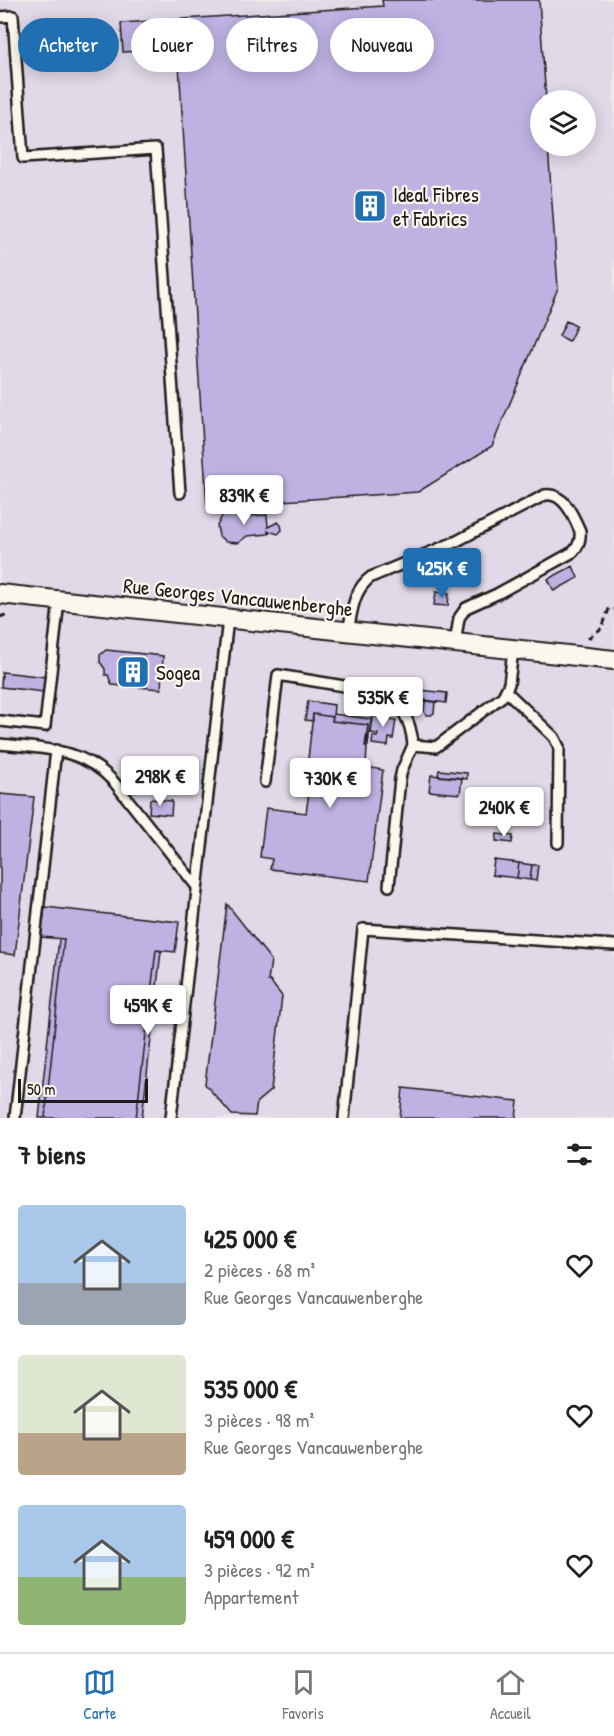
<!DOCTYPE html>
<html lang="fr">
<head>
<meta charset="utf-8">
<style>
  :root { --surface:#fff; --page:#f6f6f6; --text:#222; --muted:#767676; --line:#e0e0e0; --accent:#1f6fb2 }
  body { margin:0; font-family:"Patrick Hand",sans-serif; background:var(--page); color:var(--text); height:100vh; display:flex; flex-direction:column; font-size:22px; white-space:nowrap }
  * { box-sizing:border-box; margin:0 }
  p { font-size:20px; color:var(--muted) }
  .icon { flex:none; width:33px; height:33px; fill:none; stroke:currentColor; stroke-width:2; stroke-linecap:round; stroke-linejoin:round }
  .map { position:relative; height:1118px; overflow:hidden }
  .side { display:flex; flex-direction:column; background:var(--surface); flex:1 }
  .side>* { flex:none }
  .top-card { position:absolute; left:18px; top:18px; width:579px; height:54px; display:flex; gap:12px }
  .buttons { position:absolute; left:530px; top:90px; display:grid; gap:12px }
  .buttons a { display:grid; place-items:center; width:66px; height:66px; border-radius:50%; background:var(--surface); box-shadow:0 3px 15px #0003; font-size:30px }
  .scale { position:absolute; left:18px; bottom:15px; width:130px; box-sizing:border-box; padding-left:6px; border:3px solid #1c1c1c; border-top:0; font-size:16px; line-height:21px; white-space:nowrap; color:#1c1c1c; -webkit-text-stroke:4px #fbf7ec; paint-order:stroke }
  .price { position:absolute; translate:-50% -51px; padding:0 14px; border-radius:6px; background:#fff; color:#222; font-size:20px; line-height:39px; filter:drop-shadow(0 2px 3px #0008) }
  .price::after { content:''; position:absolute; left:50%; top:36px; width:18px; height:14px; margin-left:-9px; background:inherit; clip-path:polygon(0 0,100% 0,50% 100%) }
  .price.selected { background:var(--accent); color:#fff }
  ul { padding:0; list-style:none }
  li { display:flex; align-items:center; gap:18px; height:150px; padding:0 18px }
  li span { display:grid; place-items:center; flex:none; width:168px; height:120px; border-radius:6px; color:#555 }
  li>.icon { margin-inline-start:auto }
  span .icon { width:72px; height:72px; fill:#fffc; stroke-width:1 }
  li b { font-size:26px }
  h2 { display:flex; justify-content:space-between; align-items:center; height:72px; padding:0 18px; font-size:26px }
  .tag { padding:0 21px; border-radius:27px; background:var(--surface); box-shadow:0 3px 15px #0003; font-size:21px; line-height:54px }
  .tag.selected { background:var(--accent); color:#fff }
  .tabs { display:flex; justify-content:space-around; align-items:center; height:84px; border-top:2px solid var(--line); background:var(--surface); font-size:16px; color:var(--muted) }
  .tabs a { display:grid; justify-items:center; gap:3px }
  .tabs .selected { color:var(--accent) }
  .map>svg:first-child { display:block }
</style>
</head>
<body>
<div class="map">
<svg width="614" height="1118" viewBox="0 0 614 1118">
  <rect width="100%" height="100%" fill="#efe9ea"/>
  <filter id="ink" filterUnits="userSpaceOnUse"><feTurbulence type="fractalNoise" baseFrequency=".0167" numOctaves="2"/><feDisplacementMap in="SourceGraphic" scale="12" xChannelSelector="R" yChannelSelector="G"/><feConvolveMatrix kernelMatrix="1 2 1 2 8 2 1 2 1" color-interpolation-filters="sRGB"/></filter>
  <g filter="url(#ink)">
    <path fill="#e1d8e8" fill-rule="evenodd" d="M0,0H614V1118H0ZM540,100H585V146H540Z"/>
    <path fill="#bfb2e3" stroke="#1c1c1c" stroke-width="1.5" d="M382,0H539L546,100H540V146H548L558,288L492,446L418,492L207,506L178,49L123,52L121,23L383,6Z
      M566,321L576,326L569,341L559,336Z
      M231,510L238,511L246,516L267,515L268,527L278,522L281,525L282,530L278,534L268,531V534L247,536L238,543L226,542L219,536L217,526L223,514Z
      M573,566L578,578L554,591L548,579Z
      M436,592L449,593L448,606L434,605Z
      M106,650L163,656L161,689L112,685L108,675H105V669L100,662V655Z
      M2,672L46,677L44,692L1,687Z
      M410,689L447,693L446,703L409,698Z
      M308,701L334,705L333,717L313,714V721L305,720Z
      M425,701L435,702L434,713L431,715H426L424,711Z
      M374,710L390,713L389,719L396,720L393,739L389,738L388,746L372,744L373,736L377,737L378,734L371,733Z
      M313,714L333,717L332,721L368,725L366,767L383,770L369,881L270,869L272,859L260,857L266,808L306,813L311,778L306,777Z
      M333,714L371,719L368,746H365L368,725L332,721Z
      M439,770L467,773V779L438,776Z
      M431,775L462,778L460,794L429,791Z
      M0,794L34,797L15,955L0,953Z
      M150,799L172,801L171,815L149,813Z
      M497,834L513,836L512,843L496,841Z
      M494,860L519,863L517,878L492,875Z
      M519,863L532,865L530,880L517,878Z
      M532,865H538L536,881L530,880Z
      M227,904L271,960L268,981H270L282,996L271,1090L257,1102L255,1116L232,1115L205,1084Z
      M45,907L179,922L175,952L156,950L136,1118H45L64,939L41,937Z
      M59,939H64L45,1118H39Z
      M156,950L161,951L142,1118H136Z
      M403,1088L518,1101L516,1118H400Z"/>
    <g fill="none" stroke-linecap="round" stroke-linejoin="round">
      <defs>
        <path id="service" d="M0,17L13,16L23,158L156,149L180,493
          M348,632C352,612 353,590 371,577L455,542L545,495C564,492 574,517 580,531C581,540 579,546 573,552L497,594L466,608L459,618L455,644
          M506,691L554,737L559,747L558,843
          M0,721L45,726L59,600
          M0,744C44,749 82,747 114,782L197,887
          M265,782L278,675L380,692C402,704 411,720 413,745L436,747L503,696L509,684L513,650
          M389,886L400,779L402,770L413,745
          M15,1118L56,750
          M171,1118L228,619
          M344,1118L363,929L614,945"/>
        <path id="minor" d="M0,594L614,660"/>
      </defs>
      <use href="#service" stroke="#1c1c1c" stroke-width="14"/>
      <use href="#minor" stroke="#1c1c1c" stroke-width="22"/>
      <path stroke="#1c1c1c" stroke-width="3" stroke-dasharray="6 4.5" stroke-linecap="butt" d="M0,617L8,614
        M588,638L602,628L609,609H614"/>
      <use href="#service" stroke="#fbf7ec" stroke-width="9"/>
      <use href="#minor" stroke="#fbf7ec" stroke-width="18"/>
    </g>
  </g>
  <defs>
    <symbol id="building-square" viewBox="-11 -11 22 22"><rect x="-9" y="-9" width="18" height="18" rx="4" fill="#1f6fb2" stroke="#fbf7ec"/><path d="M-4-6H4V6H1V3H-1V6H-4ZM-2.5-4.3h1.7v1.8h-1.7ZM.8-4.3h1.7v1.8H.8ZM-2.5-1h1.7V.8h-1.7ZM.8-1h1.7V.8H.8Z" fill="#fff"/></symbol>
  </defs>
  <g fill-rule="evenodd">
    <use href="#building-square" x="351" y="187" width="38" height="38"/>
    <use href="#building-square" x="114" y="653" width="38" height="38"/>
  </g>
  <g text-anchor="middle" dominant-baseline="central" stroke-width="4.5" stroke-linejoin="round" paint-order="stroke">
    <g font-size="21" fill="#1c1c1c" stroke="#fbf7ec" text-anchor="start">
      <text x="393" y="194">Ideal Fibres<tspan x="393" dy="24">et Fabrics</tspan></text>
      <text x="156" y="672">Sogea</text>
    </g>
    <g font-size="21" fill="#1c1c1c" stroke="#fbf7ec">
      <text transform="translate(238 597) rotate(6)">Rue Georges Vancauwenberghe</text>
    </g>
  </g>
</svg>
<div class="buttons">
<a><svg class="icon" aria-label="layers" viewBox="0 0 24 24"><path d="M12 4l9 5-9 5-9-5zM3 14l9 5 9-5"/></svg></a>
</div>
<div class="scale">50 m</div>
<b class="price" style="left:244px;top:526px">839K €</b>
<b class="price selected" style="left:442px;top:599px">425K €</b>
<b class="price" style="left:383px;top:728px">535K €</b>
<b class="price" style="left:160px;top:807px">298K €</b>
<b class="price" style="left:330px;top:809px">730K €</b>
<b class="price" style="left:504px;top:838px">240K €</b>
<b class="price" style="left:148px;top:1036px">459K €</b>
<div class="top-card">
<a class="tag selected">Acheter</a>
<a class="tag">Louer</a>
<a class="tag">Filtres</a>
<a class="tag">Nouveau</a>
</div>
</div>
<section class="side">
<h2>7 biens<svg class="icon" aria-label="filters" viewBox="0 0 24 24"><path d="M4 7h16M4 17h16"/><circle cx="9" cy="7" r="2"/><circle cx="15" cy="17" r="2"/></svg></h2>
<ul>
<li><span style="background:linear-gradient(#a9c7e8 65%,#9aa5b1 0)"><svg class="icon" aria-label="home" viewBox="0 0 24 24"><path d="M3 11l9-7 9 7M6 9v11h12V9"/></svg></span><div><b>425 000 €</b><p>2 pièces · 68 m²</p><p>Rue Georges Vancauwenberghe</p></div><svg class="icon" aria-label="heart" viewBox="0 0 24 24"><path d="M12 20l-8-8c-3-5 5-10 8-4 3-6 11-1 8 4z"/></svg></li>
<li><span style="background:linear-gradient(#dfe7d0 65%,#b9a48a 0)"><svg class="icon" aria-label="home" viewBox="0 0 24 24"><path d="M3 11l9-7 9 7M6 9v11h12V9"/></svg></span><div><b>535 000 €</b><p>3 pièces · 98 m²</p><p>Rue Georges Vancauwenberghe</p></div><svg class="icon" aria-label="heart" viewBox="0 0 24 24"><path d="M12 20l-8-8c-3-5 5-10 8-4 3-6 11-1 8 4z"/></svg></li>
<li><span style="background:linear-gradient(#a9c7e8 60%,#8fb573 0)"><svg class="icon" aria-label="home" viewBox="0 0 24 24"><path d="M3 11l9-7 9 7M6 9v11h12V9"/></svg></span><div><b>459 000 €</b><p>3 pièces · 92 m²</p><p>Appartement</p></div><svg class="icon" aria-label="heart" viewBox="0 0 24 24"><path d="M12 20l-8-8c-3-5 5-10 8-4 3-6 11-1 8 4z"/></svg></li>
</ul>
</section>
<nav class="tabs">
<a class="selected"><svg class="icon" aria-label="map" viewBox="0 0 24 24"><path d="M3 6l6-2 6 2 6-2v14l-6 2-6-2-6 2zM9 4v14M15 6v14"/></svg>Carte</a>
<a><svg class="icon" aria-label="saved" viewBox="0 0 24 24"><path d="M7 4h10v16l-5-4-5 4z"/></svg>Favoris</a>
<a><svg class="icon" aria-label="home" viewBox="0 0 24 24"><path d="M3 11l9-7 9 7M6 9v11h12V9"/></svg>Accueil</a>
</nav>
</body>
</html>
